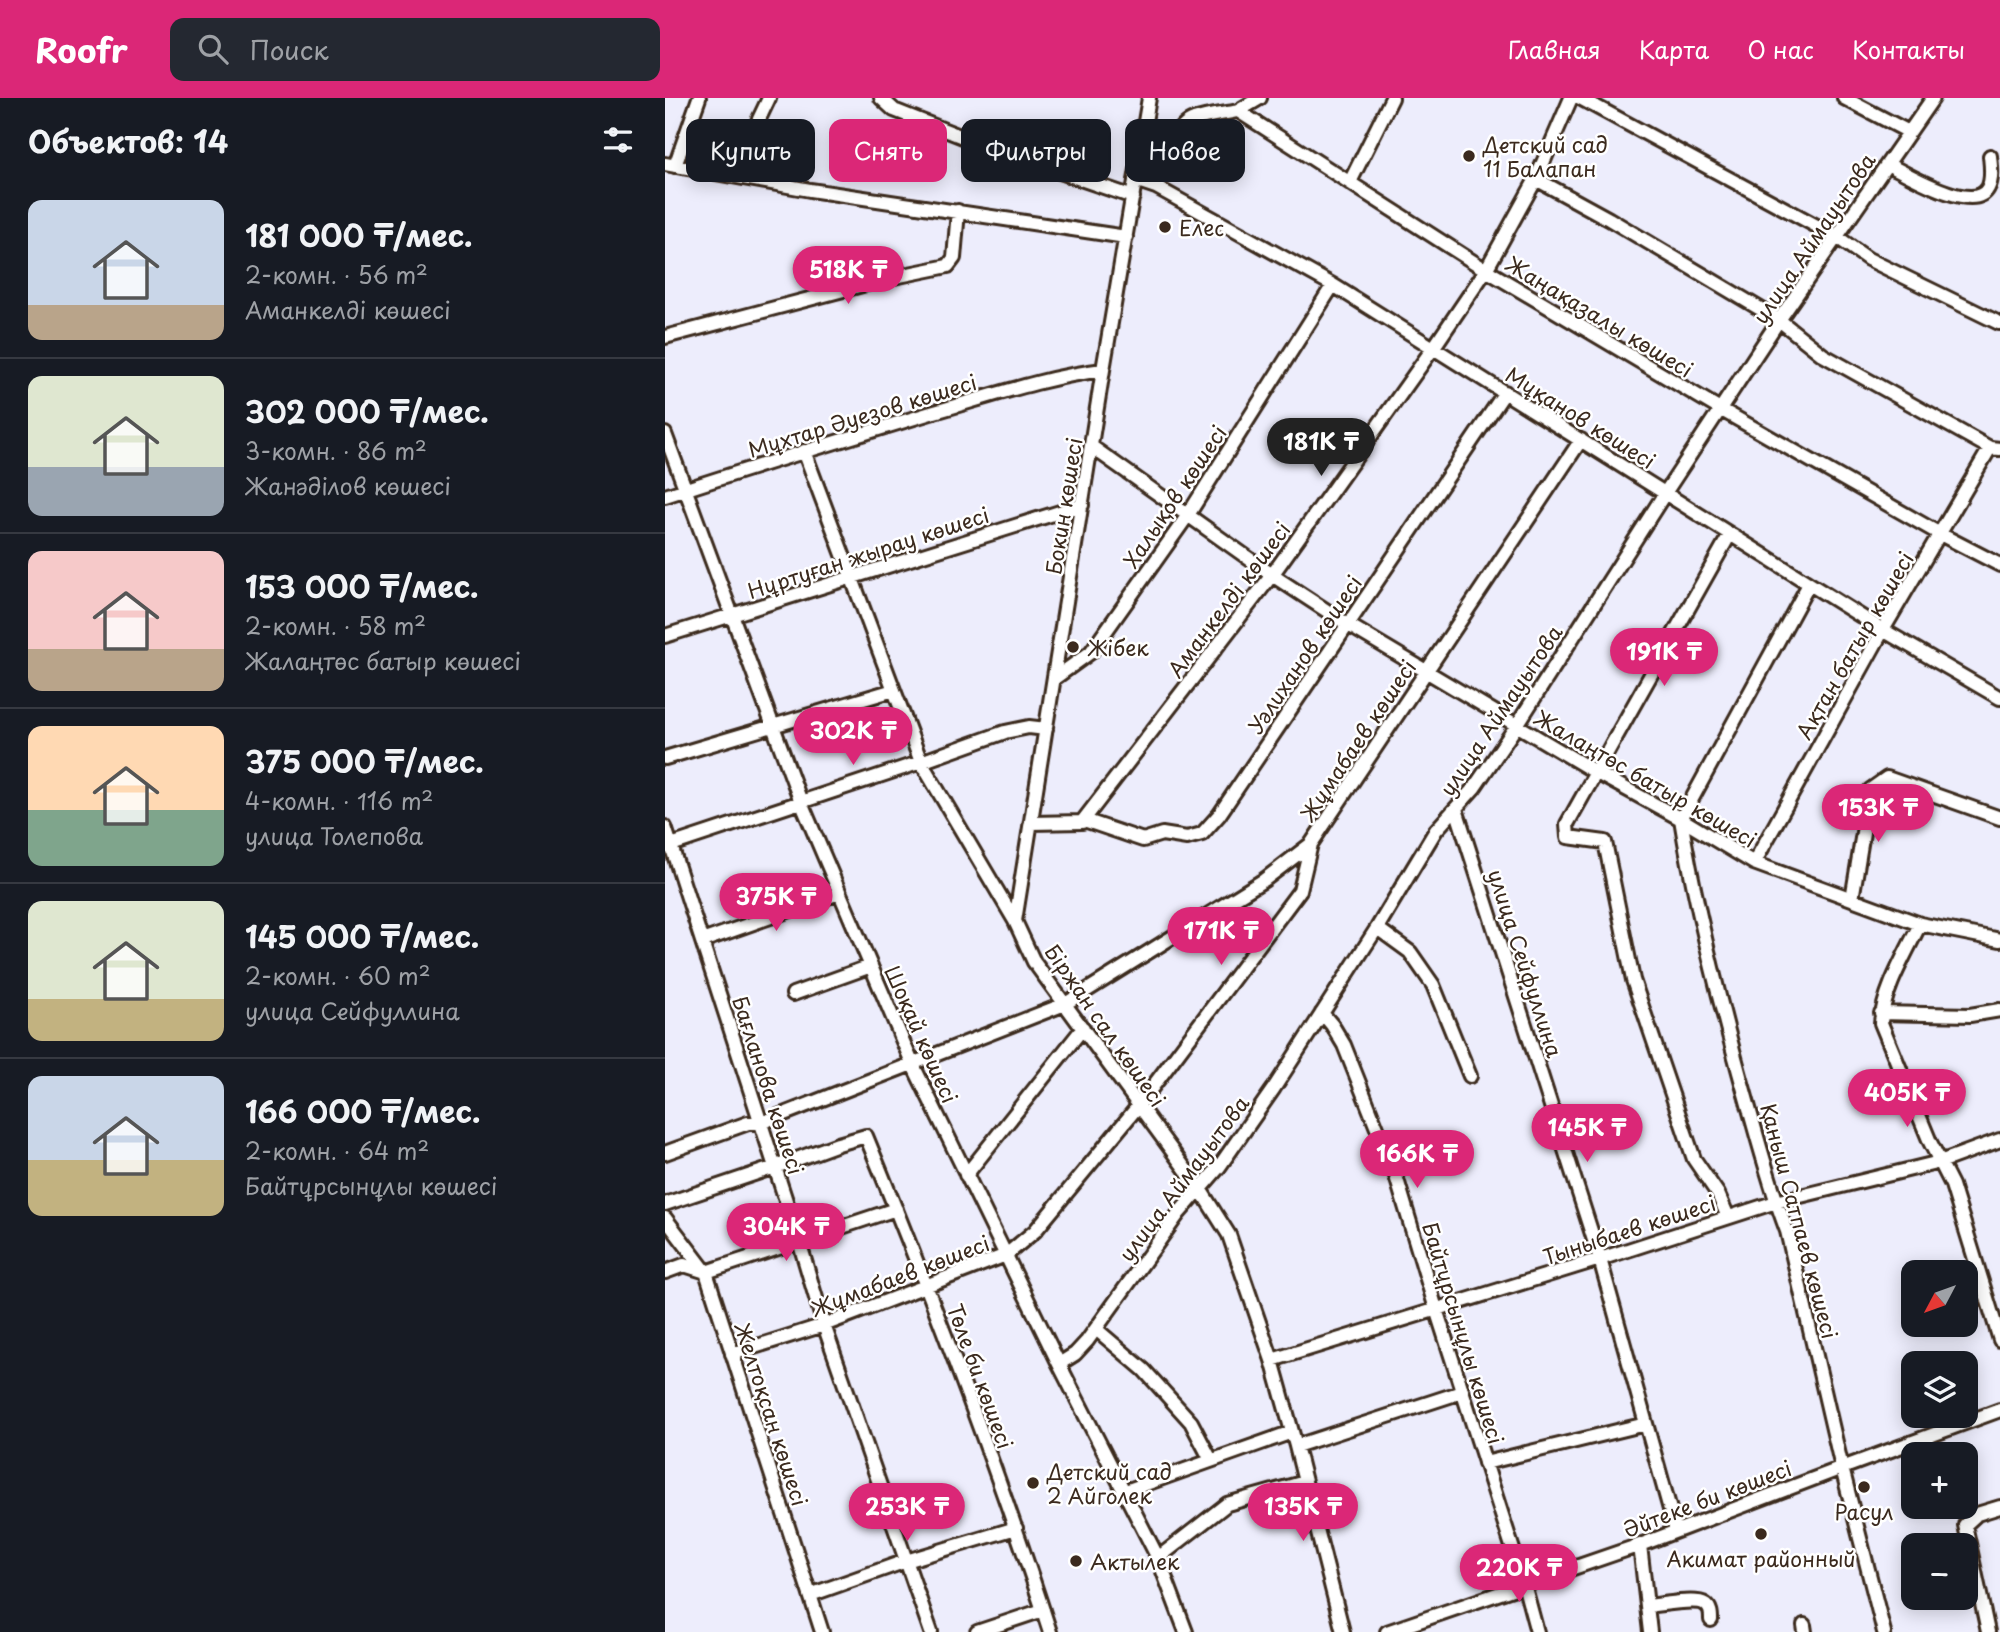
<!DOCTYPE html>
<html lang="ru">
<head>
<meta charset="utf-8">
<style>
  :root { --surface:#171b24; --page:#242831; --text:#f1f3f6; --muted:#9ea1a6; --line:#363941; --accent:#db2777 }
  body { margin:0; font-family:"Playpen Sans",sans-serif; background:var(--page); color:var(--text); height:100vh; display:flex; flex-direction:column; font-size:26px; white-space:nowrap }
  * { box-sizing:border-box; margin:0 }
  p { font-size:23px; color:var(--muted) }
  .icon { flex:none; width:38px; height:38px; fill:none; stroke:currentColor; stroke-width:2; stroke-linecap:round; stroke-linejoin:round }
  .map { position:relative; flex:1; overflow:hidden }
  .panel { display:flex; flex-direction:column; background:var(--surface); width:665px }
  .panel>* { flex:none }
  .top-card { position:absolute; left:21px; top:21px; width:665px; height:63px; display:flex; gap:14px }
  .needle { width:46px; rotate:229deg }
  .buttons { position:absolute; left:1236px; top:1162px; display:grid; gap:14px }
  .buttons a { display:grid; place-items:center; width:77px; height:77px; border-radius:14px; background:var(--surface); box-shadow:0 4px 18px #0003; font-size:35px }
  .price { position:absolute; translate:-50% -60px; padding:0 16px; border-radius:24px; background:var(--accent); color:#fff; font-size:23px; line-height:46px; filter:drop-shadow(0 2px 4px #0008) }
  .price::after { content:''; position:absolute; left:50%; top:42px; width:21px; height:16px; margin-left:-10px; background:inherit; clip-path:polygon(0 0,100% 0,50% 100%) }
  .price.current { background:#222; color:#fff }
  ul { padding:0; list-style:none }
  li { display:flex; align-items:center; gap:21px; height:175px; padding:0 28px }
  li+li { border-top:2px solid var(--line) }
  li span { display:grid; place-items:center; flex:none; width:196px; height:140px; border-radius:14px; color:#555 }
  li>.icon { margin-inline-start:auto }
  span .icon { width:84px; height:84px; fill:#fffc; stroke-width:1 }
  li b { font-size:30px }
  h2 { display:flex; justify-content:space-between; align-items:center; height:84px; padding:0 28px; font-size:30px }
  .chip { padding:0 24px; border-radius:14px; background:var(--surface); box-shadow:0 4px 18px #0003; font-size:24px; line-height:63px }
  .chip.current { background:var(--accent); color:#fff }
  header { display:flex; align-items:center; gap:42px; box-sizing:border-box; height:98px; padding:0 35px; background:var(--accent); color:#fff }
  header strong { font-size:33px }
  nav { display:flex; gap:38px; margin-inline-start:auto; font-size:24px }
  .search { width:490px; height:63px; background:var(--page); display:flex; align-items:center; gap:18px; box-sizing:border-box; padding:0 24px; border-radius:14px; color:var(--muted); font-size:26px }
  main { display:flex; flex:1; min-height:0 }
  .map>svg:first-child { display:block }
</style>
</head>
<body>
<header>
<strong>Roofr</strong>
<div class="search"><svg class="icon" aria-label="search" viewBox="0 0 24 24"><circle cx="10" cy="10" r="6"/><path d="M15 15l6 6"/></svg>Поиск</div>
<nav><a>Главная</a><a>Карта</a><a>О нас</a><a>Контакты</a></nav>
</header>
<main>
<section class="panel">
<h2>Объектов: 14<svg class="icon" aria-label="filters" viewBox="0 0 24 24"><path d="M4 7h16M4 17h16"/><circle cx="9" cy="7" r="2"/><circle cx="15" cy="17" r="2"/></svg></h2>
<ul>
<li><span style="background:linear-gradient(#c9d6e8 75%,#b9a48a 0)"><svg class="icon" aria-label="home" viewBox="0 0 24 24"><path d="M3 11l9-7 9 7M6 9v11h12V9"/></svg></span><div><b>181 000 ₸/мес.</b><p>2-комн. · 56 m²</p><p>Аманкелді көшесі</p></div></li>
<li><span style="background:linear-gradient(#dfe7d0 65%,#9aa5b1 0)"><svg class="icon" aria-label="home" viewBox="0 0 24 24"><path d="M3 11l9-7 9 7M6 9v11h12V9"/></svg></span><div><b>302 000 ₸/мес.</b><p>3-комн. · 86 m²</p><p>Жанәділов көшесі</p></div></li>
<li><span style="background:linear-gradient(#f6c9c9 70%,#b9a48a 0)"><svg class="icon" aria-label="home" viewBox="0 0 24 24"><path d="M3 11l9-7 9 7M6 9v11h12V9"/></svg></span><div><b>153 000 ₸/мес.</b><p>2-комн. · 58 m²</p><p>Жалаңтөс батыр көшесі</p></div></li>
<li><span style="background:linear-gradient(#ffd9b3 60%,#7fa58c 0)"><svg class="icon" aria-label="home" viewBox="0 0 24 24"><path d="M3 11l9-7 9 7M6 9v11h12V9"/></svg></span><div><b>375 000 ₸/мес.</b><p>4-комн. · 116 m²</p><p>улица Толепова</p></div></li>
<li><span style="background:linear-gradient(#dfe7d0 70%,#c2b280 0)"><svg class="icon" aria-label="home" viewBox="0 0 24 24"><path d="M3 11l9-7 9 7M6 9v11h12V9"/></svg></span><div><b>145 000 ₸/мес.</b><p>2-комн. · 60 m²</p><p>улица Сейфуллина</p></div></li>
<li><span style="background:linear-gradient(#c9d6e8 60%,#c2b280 0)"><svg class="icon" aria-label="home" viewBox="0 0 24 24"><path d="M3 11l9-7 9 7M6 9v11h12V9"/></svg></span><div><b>166 000 ₸/мес.</b><p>2-комн. · 64 m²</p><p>Байтұрсынұлы көшесі</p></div></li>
</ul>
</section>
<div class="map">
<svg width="1335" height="1534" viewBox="0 0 1335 1534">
  <rect width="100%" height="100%" fill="#ededfc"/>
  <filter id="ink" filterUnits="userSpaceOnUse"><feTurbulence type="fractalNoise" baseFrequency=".0143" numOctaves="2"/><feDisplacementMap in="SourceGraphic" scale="14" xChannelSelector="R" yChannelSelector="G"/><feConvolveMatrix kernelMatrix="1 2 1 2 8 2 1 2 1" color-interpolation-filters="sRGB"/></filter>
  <g filter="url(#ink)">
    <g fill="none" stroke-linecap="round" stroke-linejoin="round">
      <defs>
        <path id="minor" d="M216,0L229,12L328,51L468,99
          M915,0L1172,139L1203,161L1334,225
          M1179,0L1244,34
          M573,13L595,0
          M0,66L145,92L461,139
          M1222,66C1241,75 1309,117 1323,90C1328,81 1326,68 1325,58
          M10,68L34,0
          M67,78L104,0
          M871,81L944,121L1114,222L1158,257L1325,350L1335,351
          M470,82L491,89L668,187L1218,532L1335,600
          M685,84L727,0
          M491,89C497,70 508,28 529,22C543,17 559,16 573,13L821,172L1055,311L1275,436L1335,467
          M0,239L224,180L283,168L289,160L293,113
          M0,336L136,704L248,967L394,1266L493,1460L521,1534
          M427,349L607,477L682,526L932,675L1016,721L1089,765L1255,826L1335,842
          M139,353L256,664L350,823L369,864L535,1091L564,1137L607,1262L631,1348L678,1534
          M0,398C88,369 177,342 266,315C323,299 380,279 438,272
          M1144,486L1016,721C1031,813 1055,906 1080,996C1093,1042 1105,1089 1122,1133L1177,1370L1219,1534
          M0,538L417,407
          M390,580L426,554L523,417L668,187
          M0,660L229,592
          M791,711L935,1161L1011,1433
          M419,722L478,742L497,736L522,740L537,736L554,717L840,294
          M366,725L417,724L607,477L769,249L821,172L871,81L906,0
          M0,729L134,1143L159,1227L266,1534
          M0,749L256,664L340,634L364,629L381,631
          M1089,765L1218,532L1325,350
          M1187,801L1205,692L1222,680L1335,720
          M350,823L438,272L484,0
          M1255,826C1241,855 1218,893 1216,925L1265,1044L1287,1087L1335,1242
          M712,830L745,854L768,887L805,978
          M37,843L174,795
          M128,896L206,868
          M657,915L667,927L679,947L731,1078L771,1211L859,1486L872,1534
          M1216,915L1305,917L1335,912
          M0,1055L83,1025H96L400,906L599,782L646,746
          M301,1077L418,930
          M0,1106L110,1069L173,1046L201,1038C268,1201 331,1366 385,1534
          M1063,1119L1053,1096L1029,1061L968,882L940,744L903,739L902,726L1065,436
          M0,1120L41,1174L157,1534
          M0,1174L19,1167L41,1174L231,1111
          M431,1231L479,1272L526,1324L546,1362
          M67,1256L159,1227L341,1157L370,1133L474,1007L635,792L646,746L916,342
          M607,1262L935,1161L1111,1104L1275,1064L1335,1042
          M394,1266L410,1256L422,1243L514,1115L554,1069L609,990L712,830L771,732L809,690L852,627L1000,395L1114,222L1268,0
          M631,1348L797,1294
          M820,1365L981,1326
          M458,1394L627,1334
          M975,1447L985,1534
          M493,1460L562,1406L640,1384
          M145,1497L241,1463L351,1430
          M982,1508C994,1507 1031,1500 1040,1506C1046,1510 1046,1516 1046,1522
          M1139,1527L1140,1534
          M312,1534L378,1512
          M722,1534L975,1447L1177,1370L1335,1312
          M1323,1534L1300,1427L1312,1416L1335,1409"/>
      </defs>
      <use href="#minor" stroke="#3b2a1e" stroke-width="18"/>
      <use href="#minor" stroke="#fff" stroke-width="12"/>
    </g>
  </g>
  <g fill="#3b2a1e" stroke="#fff" stroke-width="2.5">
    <circle cx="804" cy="58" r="7"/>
    <circle cx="500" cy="129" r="7"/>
    <circle cx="408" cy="549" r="7"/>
    <circle cx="368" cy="1385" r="7"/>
    <circle cx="1199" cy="1389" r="7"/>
    <circle cx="1096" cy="1436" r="7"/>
    <circle cx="411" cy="1463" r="7"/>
  </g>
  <g text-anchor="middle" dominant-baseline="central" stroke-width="5" stroke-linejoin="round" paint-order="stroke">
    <g font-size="21" fill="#3b2a1e" stroke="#fff" text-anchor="start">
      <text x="818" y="46">Детский сад<tspan x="818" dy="24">11 Балапан</tspan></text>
      <text x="514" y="129">Елес</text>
      <text x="422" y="549">Жібек</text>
      <text x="382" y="1373">Детский сад<tspan x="382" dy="24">2 Айголек</tspan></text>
      <text x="1199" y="1413" text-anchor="middle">Расул</text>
      <text x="1096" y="1460" text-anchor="middle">Акимат районный</text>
      <text x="425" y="1463">Актылек</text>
    </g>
    <g font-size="21" fill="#3b2a1e" stroke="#fff">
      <text transform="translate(1148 140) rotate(-56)">улица Аймауытова</text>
      <text transform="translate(935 218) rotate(31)">Жаңақазалы көшесі</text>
      <text transform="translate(197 317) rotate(-17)">Мұхтар Әуезов көшесі</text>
      <text transform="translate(916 319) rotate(32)">Мұқанов көшесі</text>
      <text transform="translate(509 398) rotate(-56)">Халықов көшесі</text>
      <text transform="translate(398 408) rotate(-81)">Бокин көшесі</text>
      <text transform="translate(203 454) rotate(-18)">Нұртуған жырау көшесі</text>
      <text transform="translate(563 501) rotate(-53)">Аманкелді көшесі</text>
      <text transform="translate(1189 547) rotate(-60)">Ақтан батыр көшесі</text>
      <text transform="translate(639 556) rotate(-56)">Уәлиханов көшесі</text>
      <text transform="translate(835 612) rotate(-56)">улица Аймауытова</text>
      <text transform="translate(692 642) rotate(-56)">Жұмабаев көшесі</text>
      <text transform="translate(981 680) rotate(30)">Жалаңтөс батыр көшесі</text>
      <text transform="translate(861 865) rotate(72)">улица Сейфуллина</text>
      <text transform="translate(441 927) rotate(55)">Біржан сал көшесі</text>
      <text transform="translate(257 936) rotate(66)">Шоқай көшесі</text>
      <text transform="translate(104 987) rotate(72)">Бағланова көшесі</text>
      <text transform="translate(518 1080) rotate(-53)">улица Аймауытова</text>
      <text transform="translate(1135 1123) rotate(75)">Қаныш Сатпаев көшесі</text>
      <text transform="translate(964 1131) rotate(-18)">Тыныбаев көшесі</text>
      <text transform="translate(235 1177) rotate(-21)">Жұмабаев көшесі</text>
      <text transform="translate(799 1235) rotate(73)">Байтұрсынұлы көшесі</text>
      <text transform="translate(316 1278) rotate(70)">Төле би көшесі</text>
      <text transform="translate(107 1316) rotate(72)">Желтоқсан көшесі</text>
      <text transform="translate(1042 1400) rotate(-21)">Әйтеке би көшесі</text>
    </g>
  </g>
</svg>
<div class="buttons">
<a><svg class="needle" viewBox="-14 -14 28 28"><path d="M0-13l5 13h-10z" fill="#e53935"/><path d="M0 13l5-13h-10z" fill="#9ea1a6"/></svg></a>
<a><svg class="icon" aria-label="layers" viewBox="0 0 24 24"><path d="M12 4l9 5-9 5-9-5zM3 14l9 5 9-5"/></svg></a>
<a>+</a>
<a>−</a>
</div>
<b class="price" style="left:183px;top:208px">518K ₸</b>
<b class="price current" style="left:656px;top:380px">181K ₸</b>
<b class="price" style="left:999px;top:590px">191K ₸</b>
<b class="price" style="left:188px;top:669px">302K ₸</b>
<b class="price" style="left:1213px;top:746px">153K ₸</b>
<b class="price" style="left:111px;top:835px">375K ₸</b>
<b class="price" style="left:556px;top:869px">171K ₸</b>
<b class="price" style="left:1242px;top:1031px">405K ₸</b>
<b class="price" style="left:922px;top:1066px">145K ₸</b>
<b class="price" style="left:752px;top:1092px">166K ₸</b>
<b class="price" style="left:121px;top:1165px">304K ₸</b>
<b class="price" style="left:242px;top:1445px">253K ₸</b>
<b class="price" style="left:638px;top:1445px">135K ₸</b>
<b class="price" style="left:854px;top:1506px">220K ₸</b>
<div class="top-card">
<a class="chip">Купить</a>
<a class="chip current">Снять</a>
<a class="chip">Фильтры</a>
<a class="chip">Новое</a>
</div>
</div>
</main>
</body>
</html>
